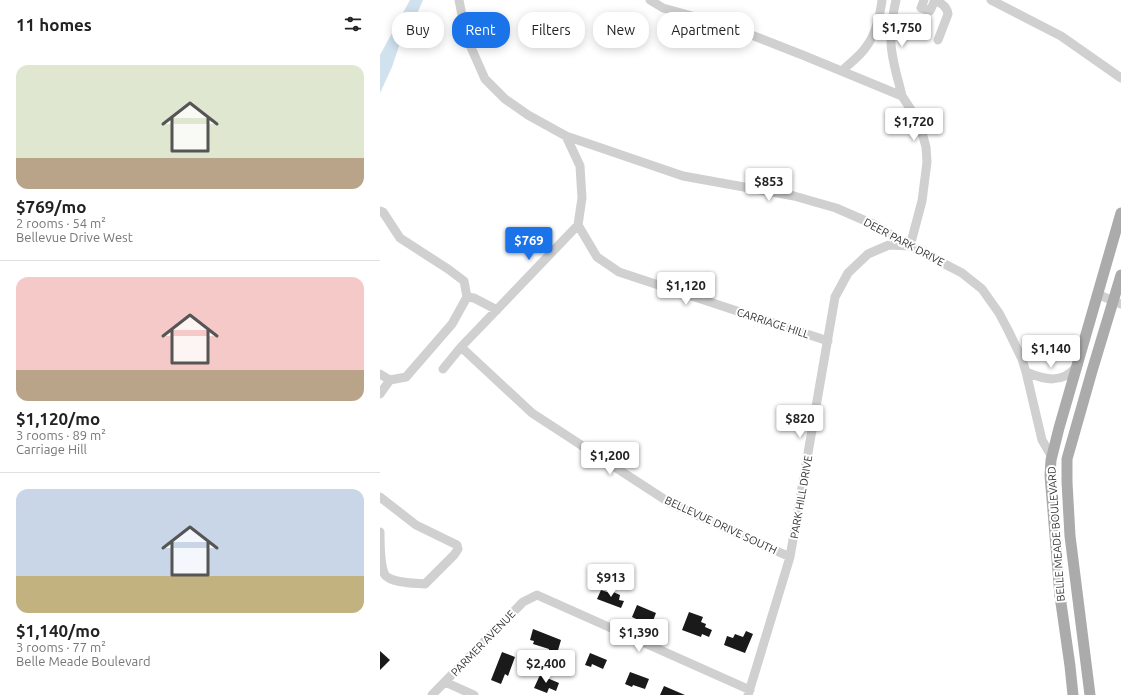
<!DOCTYPE html>
<html lang="en">
<head>
<meta charset="utf-8">
<style>
  :root { --surface:#fff; --page:#f6f6f6; --text:#222; --muted:#767676; --line:#e0e0e0; --accent:#1a73e8 }
  body { margin:0; font-family:Ubuntu,sans-serif; background:var(--page); color:var(--text); height:100vh; display:flex; flex-direction:column; font-size:15px; white-space:nowrap }
  * { box-sizing:border-box; margin:0 }
  p { font-size:13px; color:var(--muted) }
  .icon { flex:none; width:22px; height:22px; fill:none; stroke:currentColor; stroke-width:2; stroke-linecap:round; stroke-linejoin:round }
  .map { position:relative; flex:1; overflow:hidden }
  .details { display:flex; flex-direction:column; background:var(--surface); width:380px }
  .details>* { flex:none }
  .top-card { position:absolute; left:12px; top:12px; width:380px; height:36px; display:flex; gap:8px }
  .price { position:absolute; translate:-50% -34px; padding:0 9px; border-radius:4px; background:#fff; color:#222; font-size:13px; line-height:26px; filter:drop-shadow(0 1px 2px #0008) }
  .price::after { content:''; position:absolute; left:50%; top:24px; width:12px; height:9px; margin-left:-6px; background:inherit; clip-path:polygon(0 0,100% 0,50% 100%) }
  .price.active { background:var(--accent); color:#fff }
  ul { padding:0; list-style:none }
  li { display:grid; align-content:center; gap:8px; height:212px; padding:0 16px }
  li+li { border-top:1px solid var(--line) }
  li span { display:grid; place-items:center; height:124px; border-radius:12px; color:#555 }
  li>.icon { margin-inline-start:auto }
  span .icon { width:72px; height:72px; fill:#fffc; stroke-width:1 }
  li b { font-size:17px }
  h2 { display:flex; justify-content:space-between; align-items:center; height:48px; padding:0 16px; font-size:17px }
  .chip { padding:0 14px; border-radius:16px; background:var(--surface); box-shadow:0 2px 10px #0003; font-size:14px; line-height:36px }
  .chip.active { background:var(--accent); color:#fff }
  main { display:flex; flex:1; min-height:0 }
  .map>svg:first-child { display:block }
</style>
</head>
<body>
<main>
<section class="details">
<h2>11 homes<svg class="icon" aria-label="filters" viewBox="0 0 24 24"><path d="M4 7h16M4 17h16"/><circle cx="9" cy="7" r="2"/><circle cx="15" cy="17" r="2"/></svg></h2>
<ul>
<li><span style="background:linear-gradient(#dfe7d0 75%,#b9a48a 0)"><svg class="icon" aria-label="home" viewBox="0 0 24 24"><path d="M3 11l9-7 9 7M6 9v11h12V9"/></svg></span><div><b>$769/mo</b><p>2 rooms · 54 m²</p><p>Bellevue Drive West</p></div></li>
<li><span style="background:linear-gradient(#f6c9c9 75%,#b9a48a 0)"><svg class="icon" aria-label="home" viewBox="0 0 24 24"><path d="M3 11l9-7 9 7M6 9v11h12V9"/></svg></span><div><b>$1,120/mo</b><p>3 rooms · 89 m²</p><p>Carriage Hill</p></div></li>
<li><span style="background:linear-gradient(#c9d6e8 70%,#c2b280 0)"><svg class="icon" aria-label="home" viewBox="0 0 24 24"><path d="M3 11l9-7 9 7M6 9v11h12V9"/></svg></span><div><b>$1,140/mo</b><p>3 rooms · 77 m²</p><p>Belle Meade Boulevard</p></div></li>
</ul>
</section>
<div class="map">
<svg width="741" height="695" viewBox="0 0 741 695">
  <rect width="100%" height="100%" fill="#fff"/>
  <path fill="#cfe2ee" d="M30,0H43L32,25L19,46L12,67L0,93V55Z"/>
  <path fill="#1a1a1a" d="M221,590L230,593L231,591L240,595L239,600L244,601L241,608L217,599Z
    M257,605L276,613L271,626L252,617Z
    M309,612L323,617L321,622L326,624L325,627L332,630L329,637L322,634L321,637L302,630Z
    M153,629L181,640L176,657L168,654L169,649L153,644L154,641L150,640Z
    M366,631L373,634L365,653L344,645L347,636L353,638L355,634L363,637Z
    M0,651L10,660L0,670Z
    M122,652L135,657L128,676L125,674L121,684L111,680Z
    M210,653L227,660L223,669L212,664L211,667L205,665Z
    M250,672L269,679L265,689L253,685L252,687L245,684Z
    M160,675L179,683L176,691L169,688L167,693L154,688Z
    M284,686L305,695H280Z"/>
  <g fill="none" stroke-linecap="round" stroke-linejoin="round">
    <path stroke="#d0d0d0" stroke-width="9" d="M79,0L86,36L105,79L125,99L148,115L186,136L303,176L414,196L456,208L495,225L530,246L582,273L602,289L619,313L628,330L642,359L646,372L662,440L672,457
      M270,0L283,8L327,20L374,36L425,56L522,96L539,122L546,147L547,162L542,201L530,246L509,245L488,254L468,273L455,297L410,557L368,695
      M516,0C513,13 511,27 511,41C511,59 518,78 522,96
      M544,0L541,8L550,11L555,0
      M556,0C562,4 567,7 568,14L558,40
      M611,0L681,36L741,78
      M462,71C470,63 480,56 486,47C496,34 500,16 502,0
      M0,211L3,212L20,238L68,269L84,281L87,297L72,324L26,377L10,380L0,394
      M198,225L217,257L239,272L448,341
      M717,294L741,304
      M87,297L94,298L117,310
      M81,347L152,413L290,503L410,557
      M63,369L81,347L198,225L202,198L200,166L186,136
      M646,372C665,380 682,384 696,367
      M0,374L10,380
      M0,497L36,525L77,545L78,549L74,555L45,584C35,583 11,583 5,575C0,566 0,543 0,532
      M65,682L94,695
      M52,695L143,602L157,595L370,690"/>
    <path stroke="#ababab" stroke-width="11" d="M693,695L690,666L680,596L670,475L671,460L679,428L741,213
      M710,695L690,536L687,482V459L712,371L741,275"/>
  </g>
  <g text-anchor="middle" dominant-baseline="central" stroke-width="4" stroke-linejoin="round" paint-order="stroke">
    <g font-size="11" fill="#333" stroke="#fff">
      <text transform="translate(524 242) rotate(28)">DEER PARK DRIVE</text>
      <text transform="translate(393 323) rotate(18)">CARRIAGE HILL</text>
      <text transform="translate(421 497) rotate(-80)">PARK HILL DRIVE</text>
      <text transform="translate(341 525) rotate(25)">BELLEVUE DRIVE SOUTH</text>
      <text transform="translate(676 534) rotate(-94)">BELLE MEADE BOULEVARD</text>
      <text transform="translate(103 643) rotate(-46)">PARMER AVENUE</text>
    </g>
  </g>
</svg>
<b class="price" style="left:522px;top:48px">$1,750</b>
<b class="price" style="left:534px;top:142px">$1,720</b>
<b class="price" style="left:389px;top:202px">$853</b>
<b class="price active" style="left:149px;top:261px">$769</b>
<b class="price" style="left:306px;top:306px">$1,120</b>
<b class="price" style="left:671px;top:369px">$1,140</b>
<b class="price" style="left:420px;top:439px">$820</b>
<b class="price" style="left:230px;top:476px">$1,200</b>
<b class="price" style="left:231px;top:598px">$913</b>
<b class="price" style="left:259px;top:653px">$1,390</b>
<b class="price" style="left:166px;top:684px">$2,400</b>
<div class="top-card">
<a class="chip">Buy</a>
<a class="chip active">Rent</a>
<a class="chip">Filters</a>
<a class="chip">New</a>
<a class="chip">Apartment</a>
</div>
</div>
</main>
</body>
</html>
